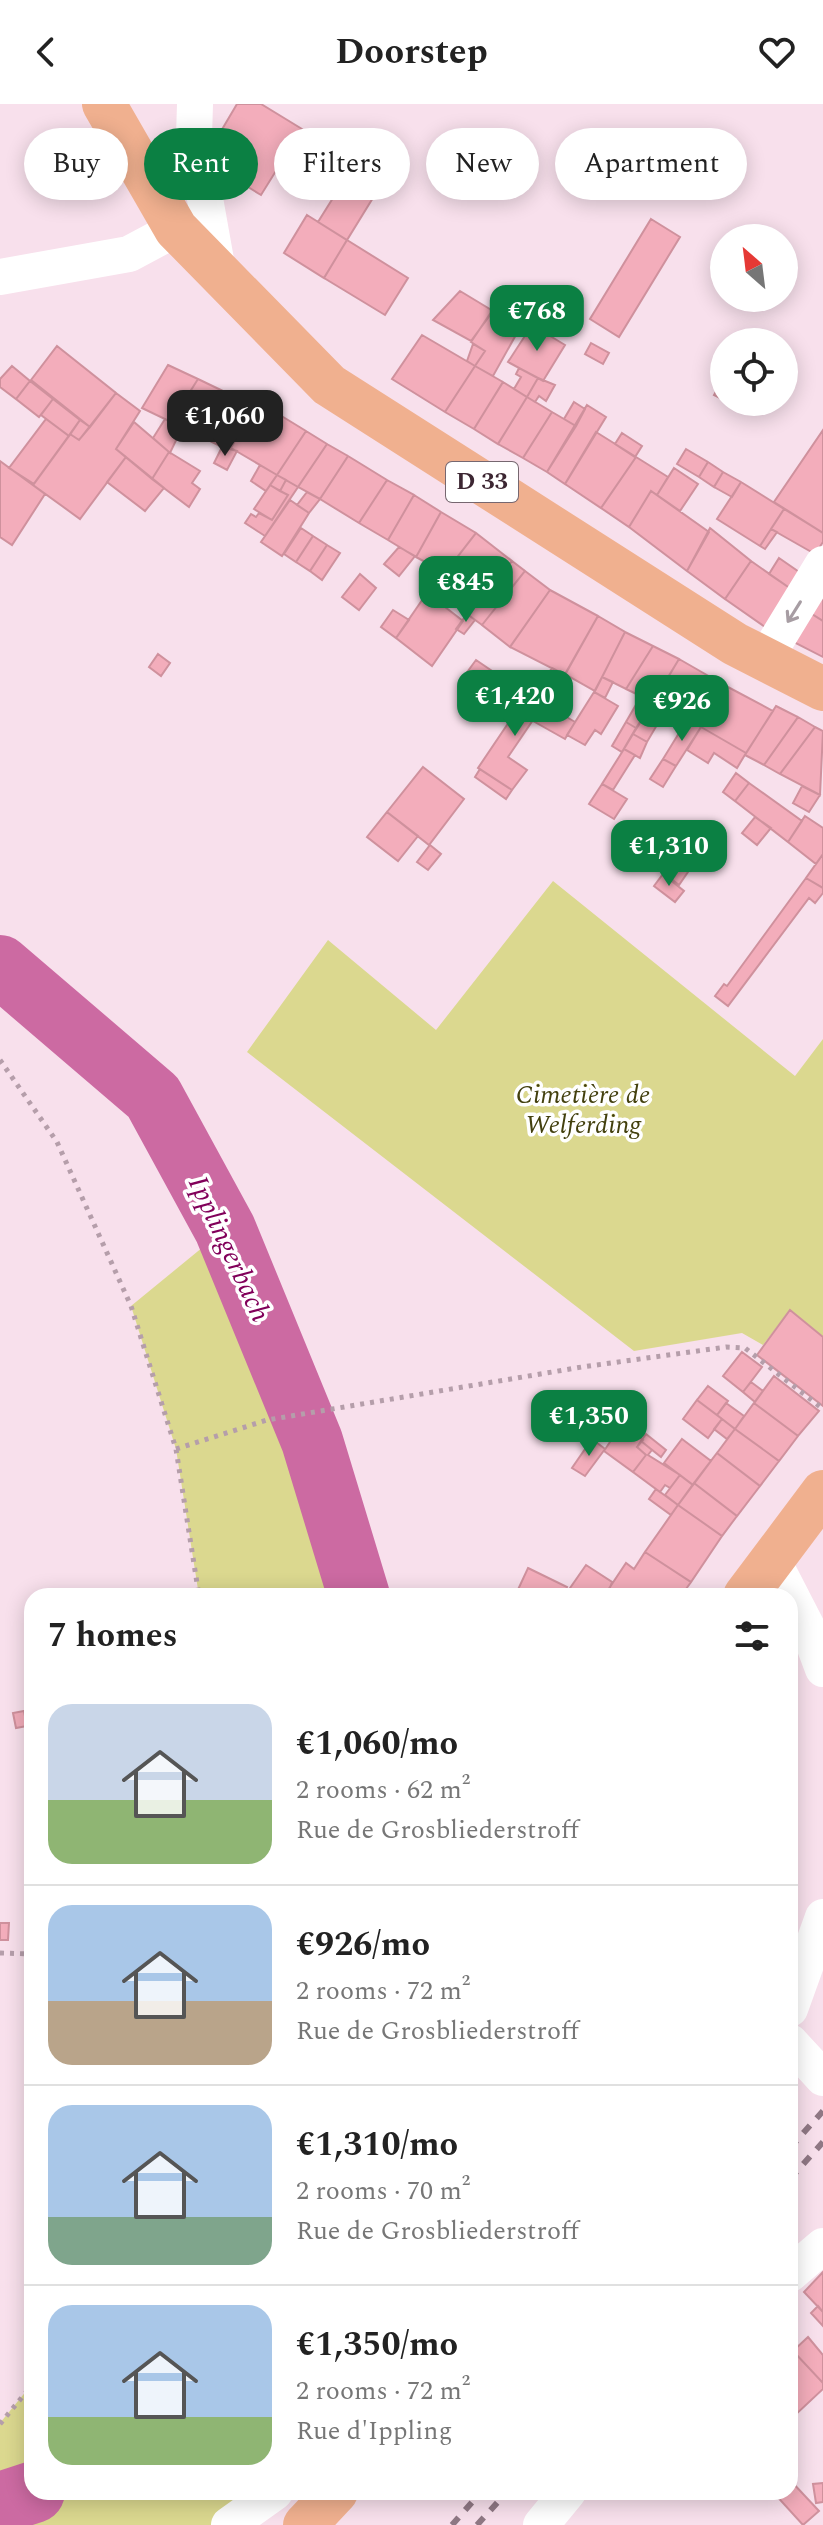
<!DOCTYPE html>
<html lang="en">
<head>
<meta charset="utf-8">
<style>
  :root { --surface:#fff; --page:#f6f6f6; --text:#222; --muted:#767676; --line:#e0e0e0; --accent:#0b8043 }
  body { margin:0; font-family:Spectral,serif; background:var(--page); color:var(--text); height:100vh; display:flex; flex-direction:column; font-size:30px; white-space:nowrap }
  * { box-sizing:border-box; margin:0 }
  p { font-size:26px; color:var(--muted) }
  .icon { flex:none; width:44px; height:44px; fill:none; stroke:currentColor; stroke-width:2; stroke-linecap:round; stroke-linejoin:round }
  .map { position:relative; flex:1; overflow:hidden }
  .sheet { position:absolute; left:24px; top:1484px; width:774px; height:912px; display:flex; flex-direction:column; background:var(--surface); border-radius:24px; box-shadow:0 4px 20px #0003 }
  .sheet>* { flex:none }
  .banner { position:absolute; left:24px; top:24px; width:776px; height:72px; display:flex; gap:16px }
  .needle { width:52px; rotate:332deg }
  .controls { position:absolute; left:710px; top:120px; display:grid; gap:16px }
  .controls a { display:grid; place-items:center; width:88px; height:88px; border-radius:50%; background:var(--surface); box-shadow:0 4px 20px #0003; font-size:40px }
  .price { position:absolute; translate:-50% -68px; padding:0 18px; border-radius:16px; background:var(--accent); color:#fff; font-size:26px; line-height:52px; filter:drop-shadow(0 2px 4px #0008) }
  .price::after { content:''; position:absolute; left:50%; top:48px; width:24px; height:18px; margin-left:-12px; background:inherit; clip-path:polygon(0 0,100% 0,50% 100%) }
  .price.on { background:#222; color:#fff }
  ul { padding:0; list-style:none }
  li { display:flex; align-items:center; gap:24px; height:200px; padding:0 24px }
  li+li { border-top:2px solid var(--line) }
  li span { display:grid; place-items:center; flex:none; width:224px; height:160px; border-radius:24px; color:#555 }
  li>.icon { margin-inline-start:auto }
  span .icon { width:96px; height:96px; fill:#fffc; stroke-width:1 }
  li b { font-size:34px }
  h2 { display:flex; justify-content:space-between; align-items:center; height:96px; padding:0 24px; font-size:34px }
  .pill { padding:0 28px; border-radius:36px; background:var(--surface); box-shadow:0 4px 20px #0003; font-size:28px; line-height:72px }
  .pill.on { background:var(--accent); color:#fff }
  header { display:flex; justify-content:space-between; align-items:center; height:104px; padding:0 24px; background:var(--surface); font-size:36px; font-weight:700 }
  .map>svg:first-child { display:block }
</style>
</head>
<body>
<header><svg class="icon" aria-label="back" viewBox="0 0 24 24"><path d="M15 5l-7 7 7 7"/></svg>Doorstep<svg class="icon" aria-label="heart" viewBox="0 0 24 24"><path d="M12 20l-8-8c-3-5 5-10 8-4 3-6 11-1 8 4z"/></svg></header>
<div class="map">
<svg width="823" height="2421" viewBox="0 0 823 2421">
  <rect width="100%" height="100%" fill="#f8e0ec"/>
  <path fill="#dbd88f" d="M553,777L795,972L823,935V1233L790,1206L763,1241L742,1229L634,1247L247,948L328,836L436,926Z
    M225,1125L312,1337L359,1492H199L176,1345L131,1202Z
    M32,2280V2388H241L215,2421H0V2319Z"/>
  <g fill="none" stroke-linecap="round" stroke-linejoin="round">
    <path stroke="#cc6aa2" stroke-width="62" d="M0,862L153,993L225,1125L312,1337L359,1492
      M0,2399L34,2388"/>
  </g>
  <path fill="#f3adbb" stroke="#cf919d" stroke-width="2" d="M237,0H261L302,25L261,91L204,56Z
    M358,54L387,71L347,136L318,118Z
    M307,111L347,136L324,174L284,149Z
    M651,115L680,133L619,233L590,215Z
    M347,136L408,174L385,211L324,174Z
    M460,187L493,207L471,237L433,216Z
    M490,210L517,229L493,272L475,262L485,247L471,238Z
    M532,221L565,241L543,277L508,258Z
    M422,231L475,262L445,308L392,275Z
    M591,239L609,249L603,260L585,250Z
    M473,240L485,247L475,262L467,257Z
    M57,242L116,289L90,323L31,276Z
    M168,261L198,275L171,318L142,304Z
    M12,262L30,277L16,295L0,283V275Z
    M475,262L503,278L474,325L445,308Z
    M519,264L538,274L527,293L514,285L521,273L516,270Z
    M724,273V296L714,291Z
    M538,274L555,281L546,297L539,292L535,298L527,293Z
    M198,275L223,287L211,309L222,314L210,337L171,318Z
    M30,277L53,295L39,313L16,295Z
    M503,278L527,293L498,340L474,325Z
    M223,287L256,302L228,346L210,337L222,314L211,309Z
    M116,289L140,307L116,345L126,353L80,415L33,381L70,330L79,336Z
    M527,293L552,308L523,354L498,340Z
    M53,295L80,316L69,332L41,311Z
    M257,297L306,327L277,371L231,344Z
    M574,298L585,305L576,322L564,315Z
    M728,298H751L746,308Z
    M587,301L606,313L565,380L547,368Z
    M552,308L576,322L547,368L523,354Z
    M46,315L69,332L34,380L9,364Z
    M165,315L182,324L170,349L153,334Z
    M80,316L90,323L79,336L70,330Z
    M134,318L169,348L152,375L116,345Z
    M823,326V429L774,398Z
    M306,327L327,340L298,383L277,371Z
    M596,328L636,353L601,404L565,380Z
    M622,329L642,342L635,353L615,340Z
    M327,340L348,352L320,395L298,383Z
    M222,343L237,347L227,366L214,359Z
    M686,345L708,358L699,373L677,360Z
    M169,348L200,367L192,379L200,385L189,403L152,375Z
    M348,352L387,376L359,419L320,395Z
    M126,353L164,384L145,407L107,378Z
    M636,353L668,373L657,391L651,387L629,423L601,404Z
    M0,357L45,390L12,441L0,433Z
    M708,358L723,368L714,383L699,373Z
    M260,361L277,371L266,387L251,377Z
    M674,364L698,380L680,407L657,391Z
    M723,368L741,378L732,393L714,383Z
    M277,371L286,376L280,387L270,381Z
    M286,376L298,383L265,432L245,419L251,410L256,413L259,409L272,416L288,391L280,387Z
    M387,376L414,391L388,436L359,419Z
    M741,378L784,405L760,442L717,415Z
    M270,381L288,391L272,416L254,405Z
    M651,387L709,428L687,467L629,423Z
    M307,388L320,395L309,409L297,401Z
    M414,391L441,408L416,453L388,436Z
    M290,396L309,409L282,452L261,438Z
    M784,405L823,429V438L815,450L771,425Z
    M441,408L476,429L445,469L416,453Z
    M301,424L313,432L296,458L284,450Z
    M710,424L751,457L725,495L687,467Z
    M771,425L777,428L765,445L760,442Z
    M476,429L512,457L476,500L441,474Z
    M313,432L327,441L310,467L296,458Z
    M327,441L340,449L322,476L310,467Z
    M399,443L415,452L399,472L384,460Z
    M779,454L802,470L791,485L769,470Z
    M512,457L525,467L482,521L467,510Z
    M751,457L791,485L765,523L725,495Z
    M525,467L550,486L510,543L482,521Z
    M360,470L376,484L359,506L342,493Z
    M823,474V517L804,505Z
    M550,486L598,512L565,571L510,543Z
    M427,489L463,517L432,562L396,534Z
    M804,505L823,517V553L786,534Z
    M393,506L409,516L396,534L381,523Z
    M467,510L475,516L464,530L456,525Z
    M598,512L625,528L595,587L565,570Z
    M625,528L653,542L626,585L602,573Z
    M653,542L679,555L653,598L626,585Z
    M158,550L170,559L161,572L149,563Z
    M679,555L726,582L701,623L654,597Z
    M476,556L495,569L483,584L465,571Z
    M552,564L565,571L554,585L542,578Z
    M602,573L613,578L605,594L594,588Z
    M538,575L554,585L508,653L527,666L512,686L478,664Z
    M726,582L773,607L746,649L701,623Z
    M594,588L618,602L601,630L595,626L585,641L567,631Z
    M641,592L653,598L636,624L626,618Z
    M654,597L667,604L647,638L633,630Z
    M545,600L575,618L565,635L533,617Z
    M776,602L798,613L764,661L745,651Z
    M798,613L815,623L780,670L764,661Z
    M687,616L701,623L676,662L663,655Z
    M626,618L636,624L622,648L612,642Z
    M701,623L746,649L737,664L714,649L708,659L687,646Z
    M815,623L823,627L820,691L780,670Z
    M633,630L647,638L640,654L624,645Z
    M624,645L635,651L613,686L602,680Z
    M663,655L676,662L663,683L650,675Z
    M423,663L464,695L429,741L387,708Z
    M480,665L512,686L506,695L475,673Z
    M736,669L749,679L735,697L723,688Z
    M749,679L802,717L788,738L735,697Z
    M602,680L627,695L614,715L589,700Z
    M802,682L820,691L809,708L793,699Z
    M387,708L418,732L398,757L367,733Z
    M805,712L823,724V750L816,760L788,738Z
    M755,713L771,724L757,741L742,729Z
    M430,741L441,750L428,766L417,758Z
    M823,750V784L806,774Z
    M679,758L690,765L679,781L670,774Z
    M663,770L684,787L675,798L654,782Z
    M806,774L823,784V789L815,799L809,794L728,902L715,892L724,880L727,882Z
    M790,1206L823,1233V1302L757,1251Z
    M742,1248L762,1263L743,1288L723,1272Z
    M774,1272L819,1307L798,1332L754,1299Z
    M751,1278L763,1287L755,1298L743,1288Z
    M708,1282L728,1297L717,1311L697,1296Z
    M697,1296L722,1315L708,1334L683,1315Z
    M726,1299L744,1312L735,1325L717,1311Z
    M754,1299L798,1332L779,1357L735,1325Z
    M722,1315L735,1325L727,1335L714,1325Z
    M622,1320L643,1336L637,1343L646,1351L633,1368L604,1347Z
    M735,1325L779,1357L760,1382L717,1349Z
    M646,1330L666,1346L661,1353L641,1337Z
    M592,1335L605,1345L585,1372L572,1364Z
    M682,1335L711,1357L693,1381L664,1359Z
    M641,1337L652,1346L648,1351L680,1371L670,1384L665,1381L660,1388L633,1368L646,1351L637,1343Z
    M717,1349L760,1382L737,1412L694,1379Z
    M680,1371L693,1381L678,1401L665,1391Z
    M694,1379L737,1412L722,1432L678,1401Z
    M656,1385L678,1401L671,1411L649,1395Z
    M678,1401L722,1432L691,1478L645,1448Z
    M645,1448L691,1478L681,1492H610L606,1489L626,1459L634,1465Z
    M586,1461L612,1478L607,1492H576L568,1487Z
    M528,1464L567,1483L563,1492H515Z
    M24,1607L27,1622L16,1624L13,1609Z
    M0,1819H9L8,1836H0Z
    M823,2168V2208L804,2188Z
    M818,2202L823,2208V2222L811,2209Z
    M808,2233L823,2251V2279L793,2247Z
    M793,2247L823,2279V2285L792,2314Z
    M790,2376L819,2407L803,2421L773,2388H790Z
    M823,2379V2398L816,2399L813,2380Z"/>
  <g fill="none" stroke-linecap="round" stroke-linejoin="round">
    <path stroke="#b59eaa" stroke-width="5" stroke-dasharray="4 6" stroke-linecap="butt" d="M0,956L57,1038L131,1202L176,1345L199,1492
      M176,1345L267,1316L582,1263L726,1243L745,1244L823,1305
      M0,1849L32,1850
      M0,2320L32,2281"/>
    <path stroke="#fff" stroke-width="36" d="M195,0L194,33L219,173
      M0,173L129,150L176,125
      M765,555L823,460
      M771,1453L808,1525L823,1565
      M790,1905L823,1813
      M790,1938L823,1974
      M790,2170L823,2142
      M229,2421L275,2388
      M541,2421L568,2388"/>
    <path stroke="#f0b08f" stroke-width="44" d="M104,0L176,125L329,281L735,540L823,585
      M745,1492L823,1388
      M305,2421L336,2388"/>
    <path stroke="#8f7884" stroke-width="6" stroke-dasharray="10 10" stroke-linecap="butt" d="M790,2044L823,2007
      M790,2075L823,2038
      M452,2421L481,2388
      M477,2421L507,2388"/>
  </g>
  <defs><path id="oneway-shaft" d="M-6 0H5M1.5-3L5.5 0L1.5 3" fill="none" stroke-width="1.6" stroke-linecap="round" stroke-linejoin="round" transform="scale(2)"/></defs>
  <use stroke="#a79da3" href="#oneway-shaft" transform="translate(794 508) rotate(122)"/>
  <g text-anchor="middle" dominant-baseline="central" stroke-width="7" stroke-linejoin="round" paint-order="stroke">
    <rect fill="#fff" stroke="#766770" stroke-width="2" x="446" y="358" width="72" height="40" rx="6"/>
    <g font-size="24" font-weight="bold" fill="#3c2632">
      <text x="482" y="378">D 33</text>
    </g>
    <g font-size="26" font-style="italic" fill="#43400e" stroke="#fff">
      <text x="583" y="991">Cimetière de<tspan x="583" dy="30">Welferding</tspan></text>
    </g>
    <g font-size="28" font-style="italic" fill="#81005a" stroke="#fff">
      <text transform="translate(229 1145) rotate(65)">Ipplingerbach</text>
    </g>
  </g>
</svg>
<div class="controls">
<a><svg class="needle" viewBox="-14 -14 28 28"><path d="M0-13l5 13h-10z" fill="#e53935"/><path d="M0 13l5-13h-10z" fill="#767676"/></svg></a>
<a><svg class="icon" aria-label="locate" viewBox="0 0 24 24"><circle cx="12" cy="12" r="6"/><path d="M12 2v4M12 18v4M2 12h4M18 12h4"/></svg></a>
</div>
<b class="price" style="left:537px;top:249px">€768</b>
<b class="price on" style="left:225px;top:354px">€1,060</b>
<b class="price" style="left:466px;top:520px">€845</b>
<b class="price" style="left:515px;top:634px">€1,420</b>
<b class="price" style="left:682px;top:639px">€926</b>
<b class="price" style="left:669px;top:784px">€1,310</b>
<b class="price" style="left:589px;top:1354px">€1,350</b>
<div class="banner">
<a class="pill">Buy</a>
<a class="pill on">Rent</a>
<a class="pill">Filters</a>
<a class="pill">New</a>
<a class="pill">Apartment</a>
</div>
<section class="sheet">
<h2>7 homes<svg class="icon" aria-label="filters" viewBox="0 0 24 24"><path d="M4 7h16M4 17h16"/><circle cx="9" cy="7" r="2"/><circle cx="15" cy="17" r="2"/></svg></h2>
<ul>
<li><span style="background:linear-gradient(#c9d6e8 60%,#8fb573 0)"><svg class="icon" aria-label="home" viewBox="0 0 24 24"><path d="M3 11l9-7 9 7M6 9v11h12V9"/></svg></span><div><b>€1,060/mo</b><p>2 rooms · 62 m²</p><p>Rue de Grosbliederstroff</p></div></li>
<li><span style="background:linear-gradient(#a9c7e8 60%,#b9a48a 0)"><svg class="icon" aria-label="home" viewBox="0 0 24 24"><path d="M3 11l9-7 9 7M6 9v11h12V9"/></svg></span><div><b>€926/mo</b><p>2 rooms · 72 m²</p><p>Rue de Grosbliederstroff</p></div></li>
<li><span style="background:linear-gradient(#a9c7e8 70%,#7fa58c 0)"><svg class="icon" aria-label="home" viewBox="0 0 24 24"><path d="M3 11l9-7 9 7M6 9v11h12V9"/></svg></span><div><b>€1,310/mo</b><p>2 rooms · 70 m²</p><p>Rue de Grosbliederstroff</p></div></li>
<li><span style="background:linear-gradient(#a9c7e8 70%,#8fb573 0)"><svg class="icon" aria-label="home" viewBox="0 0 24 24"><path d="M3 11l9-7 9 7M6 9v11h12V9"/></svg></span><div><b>€1,350/mo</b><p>2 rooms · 72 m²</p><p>Rue d'Ippling</p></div></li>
</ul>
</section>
</div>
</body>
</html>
